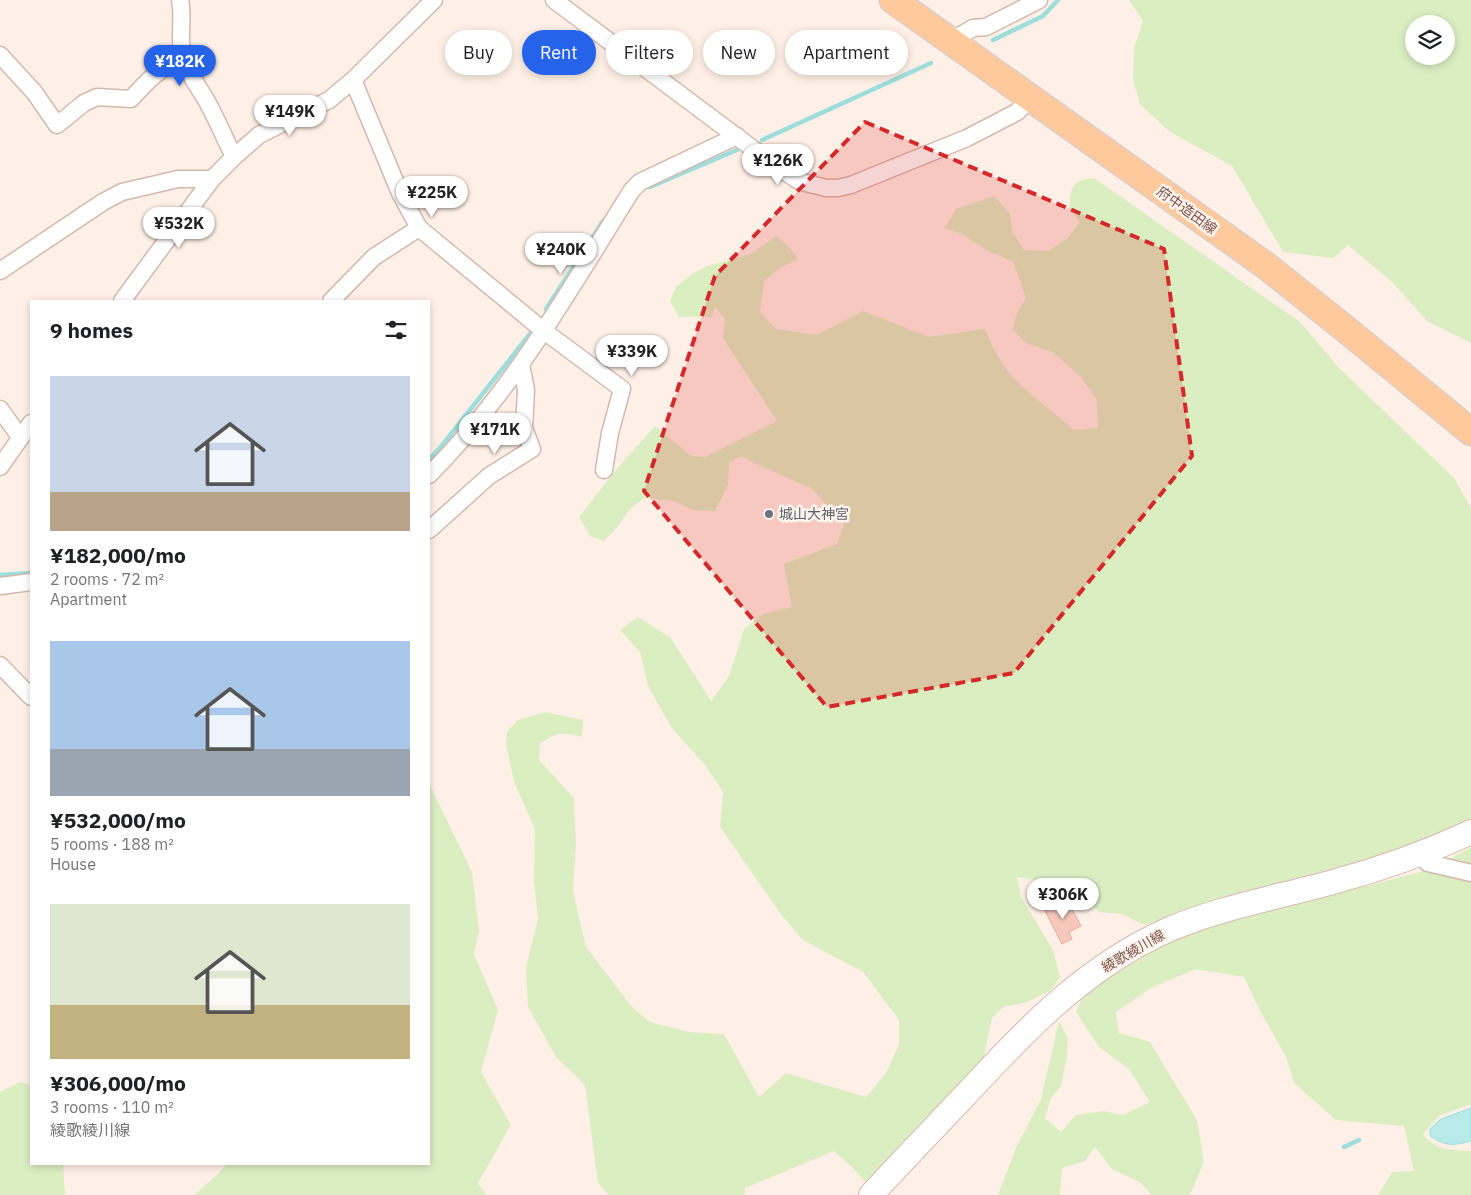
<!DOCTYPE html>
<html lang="en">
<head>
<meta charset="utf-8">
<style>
  :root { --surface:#fff; --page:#f6f6f6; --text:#202124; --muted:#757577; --accent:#2563eb }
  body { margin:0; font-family:"IBM Plex Sans","Noto Sans JP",sans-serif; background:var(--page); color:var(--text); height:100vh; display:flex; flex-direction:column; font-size:19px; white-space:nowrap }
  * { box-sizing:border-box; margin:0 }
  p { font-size:16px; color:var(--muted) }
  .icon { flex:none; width:28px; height:28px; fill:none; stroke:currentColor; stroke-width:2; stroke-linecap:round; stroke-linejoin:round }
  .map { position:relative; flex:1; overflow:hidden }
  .details { position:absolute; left:30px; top:300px; width:400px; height:865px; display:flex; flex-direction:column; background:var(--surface); border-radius:0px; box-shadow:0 2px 8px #0003 }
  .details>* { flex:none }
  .banner { position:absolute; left:445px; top:30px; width:475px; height:45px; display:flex; gap:10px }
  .fabs { position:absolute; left:1405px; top:15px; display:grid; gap:10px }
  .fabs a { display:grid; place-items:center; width:50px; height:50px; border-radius:50%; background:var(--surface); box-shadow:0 2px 8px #0003; font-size:25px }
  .price { position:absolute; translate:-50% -42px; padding:0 11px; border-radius:18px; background:#fff; color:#222; font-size:16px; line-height:32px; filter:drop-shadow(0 1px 2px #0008) }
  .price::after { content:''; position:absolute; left:50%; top:30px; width:15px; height:11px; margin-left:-8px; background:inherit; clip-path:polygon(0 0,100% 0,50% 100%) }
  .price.on { background:var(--accent); color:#fff }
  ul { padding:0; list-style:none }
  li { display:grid; align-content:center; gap:10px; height:265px; padding:0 20px }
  li span { display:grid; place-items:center; height:155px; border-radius:0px; color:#555 }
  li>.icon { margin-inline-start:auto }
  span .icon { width:90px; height:90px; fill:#fffc; stroke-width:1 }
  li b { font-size:21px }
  h2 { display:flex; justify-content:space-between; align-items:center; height:60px; padding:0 20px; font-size:21px }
  .tag { padding:0 18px; border-radius:22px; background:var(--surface); box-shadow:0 2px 8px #0003; font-size:18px; line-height:45px }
  .tag.on { background:var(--accent); color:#fff }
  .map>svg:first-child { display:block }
</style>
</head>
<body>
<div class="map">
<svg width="1471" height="1195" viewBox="0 0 1471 1195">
  <rect width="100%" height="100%" fill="#fef0e6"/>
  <path fill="#dbeec2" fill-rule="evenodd" d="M1129,0H1471V343L1427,321L1393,283L1348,245L1333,258L1283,252L1232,166L1170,132L1140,104L1133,80L1134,48L1143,21ZM1414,24H1446V56H1414Z
    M1094,178L1300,322L1339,368L1455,479L1471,508V823L1409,850L1189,909L1144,925L1122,914L1099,912L1079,894L1043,881L1017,877L1021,897L1053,950L1060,977L1050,991L1027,1002L1004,1007L992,1018L983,1061L865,1182L853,1168L834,1151L745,1188V1195H609L598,1183L585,1085L556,1057L528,1007L526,967L538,919L534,881L535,829L514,782L506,744L507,731L518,720L545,712L583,720L582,737C562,732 557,732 540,744L539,760L574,798L576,845L573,891L586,947L631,1006L650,1022L689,1032L724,1034L759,1097L786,1073L866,1097L886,1073L899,1045V1020L863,972L803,940L782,916L720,827L723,792L705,765L671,727L648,686L640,652L620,630L638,617L671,638L711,701L729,676L744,629L764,614L792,607L784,564L837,544L847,515L827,506L813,489L754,463L742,456L729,462L728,485L715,511L693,510L674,501L645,498L632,507L613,532L603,541L590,536L579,517L615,471L655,426L691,456L705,457L777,421L723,338L725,319L715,307L712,317H679L670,301L676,287L692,274L707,266L751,254L776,236L789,247L798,259L780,268L764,281L760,312L776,329L817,335L863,311L929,337L985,329C992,346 1000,363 1012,376C1030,396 1054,412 1074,430L1098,428L1097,400L1080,376L1054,353L1024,342L1013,329L1017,313L1026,298L1013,261L990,252L964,235L945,228L956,209L994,196L1010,214L1012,231L1024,250L1048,251L1067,239L1080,222L1069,208C1072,188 1070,180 1094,178Z
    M429,783L472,872L479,931L474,954L498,1010L481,1072L511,1125L478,1183L486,1195H194L219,1173L227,1164H429Z
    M1471,847V1104L1439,1116L1423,1134C1435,1151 1452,1150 1471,1151V1195H1378L1392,1172L1414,1171L1404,1126L1336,1120L1294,1083L1286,1057L1259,1009L1244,977L1196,969L1151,988L1116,1012L1119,1033L1150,1042L1197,1120L1204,1162L1190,1195H1151L1141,1183L1112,1169L1095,1147L1085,1161L1062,1168L1060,1195H998L1016,1148L1041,1099L1059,1021L1068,1038L1067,1056L1061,1086L1051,1098L1045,1118L1061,1132L1076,1115L1103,1111L1123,1115L1150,1102L1128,1068L1099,1047L1076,1012L1084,993L1180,935L1272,908L1371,885L1431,869Z
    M20,1082L31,1085V1164H63L65,1195H0V1092Z"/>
  <path fill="#b8eae9" stroke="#9ddddc" d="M1471,1108V1141C1453,1146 1445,1146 1430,1136V1129L1441,1119Z"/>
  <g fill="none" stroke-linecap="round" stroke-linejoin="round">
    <path stroke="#9ddddc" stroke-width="4.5" d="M993,40L1043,16L1058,0
      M762,140L931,63
      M650,187L739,149
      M546,309L603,221
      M429,460L444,443L533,330
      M0,575L31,573
      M1344,1147L1359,1140"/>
  </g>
  <path fill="#f6c8bb" stroke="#eaaa9a" d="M1066,898L1081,926L1069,932L1072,939L1062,944L1044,909Z"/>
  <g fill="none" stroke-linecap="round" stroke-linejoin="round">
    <defs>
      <path id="street" d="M180,0C184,19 178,38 183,57C187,72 197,85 205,98C216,117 224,137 234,157
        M554,0L768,160L797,180L806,183L826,188H838L851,185L967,138L1017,112L1031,98
        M951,41L973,28L986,27L1039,0
        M0,55L34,92L57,125L84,103L97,97L131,99C148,80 159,69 183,57
        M353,80L400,193L419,228L544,331L622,389L610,433L604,470
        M0,271L103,202L122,192L178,179H212
        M122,301L212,179L234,157L259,135L329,100L353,80L434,0
        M331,301L374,257L419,228
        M0,409L20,437
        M0,467L31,423
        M429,475C512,392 570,289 632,190L640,182L737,136
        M429,530L489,476L532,449L524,428L526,390L521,364
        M0,586L31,582
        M0,665L31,697
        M1418,855L1428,863L1471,873"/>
      <path id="secondary" d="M871,1195C904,1159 938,1124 972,1088C1030,1025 1090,964 1170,929C1222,907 1279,897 1333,882C1381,869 1426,853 1471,832"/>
      <path id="primary" d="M893,0L1265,265L1348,331L1471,432"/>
    </defs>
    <use href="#street" stroke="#d4b8ad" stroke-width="19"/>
    <use href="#secondary" stroke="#dab8ac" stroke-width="26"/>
    <use href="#primary" stroke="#dacecc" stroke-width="29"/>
    <use href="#street" stroke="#fff" stroke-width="16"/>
    <use href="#secondary" stroke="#fff" stroke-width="24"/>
    <use href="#primary" stroke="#ffc99c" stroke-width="26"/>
  </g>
  <path fill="#d62828" fill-opacity="0.2" stroke="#d62828" stroke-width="4" stroke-dasharray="10 6" stroke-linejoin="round" d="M865,122L1164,249L1192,456L1014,673L827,707L644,491L715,276Z"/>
  <circle fill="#6b7280" stroke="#fff5ee" stroke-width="2" cx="769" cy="514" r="5"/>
  <g text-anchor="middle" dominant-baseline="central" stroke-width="5" stroke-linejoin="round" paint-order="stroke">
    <g font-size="14" fill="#7a5148" stroke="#fff5ee">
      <text transform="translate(1187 210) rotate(36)">府中造田線</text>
      <text transform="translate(1133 951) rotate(-30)">綾歌綾川線</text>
    </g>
    <g font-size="14" fill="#5b616d" stroke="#fff5ee" text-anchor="start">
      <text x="779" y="514">城山大神宮</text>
    </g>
  </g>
</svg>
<div class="fabs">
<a><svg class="icon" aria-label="layers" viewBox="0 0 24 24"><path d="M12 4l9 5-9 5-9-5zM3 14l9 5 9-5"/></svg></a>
</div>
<b class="price on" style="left:180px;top:87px">¥182K</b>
<b class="price" style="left:290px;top:137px">¥149K</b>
<b class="price" style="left:778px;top:186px">¥126K</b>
<b class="price" style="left:432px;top:218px">¥225K</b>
<b class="price" style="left:179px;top:249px">¥532K</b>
<b class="price" style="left:561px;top:275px">¥240K</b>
<b class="price" style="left:632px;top:377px">¥339K</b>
<b class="price" style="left:495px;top:455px">¥171K</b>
<b class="price" style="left:1063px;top:920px">¥306K</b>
<div class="banner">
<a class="tag">Buy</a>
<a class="tag on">Rent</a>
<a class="tag">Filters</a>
<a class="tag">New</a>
<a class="tag">Apartment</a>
</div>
<section class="details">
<h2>9 homes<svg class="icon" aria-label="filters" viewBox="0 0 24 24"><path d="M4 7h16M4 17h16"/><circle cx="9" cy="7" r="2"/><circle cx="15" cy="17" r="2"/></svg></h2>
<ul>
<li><span style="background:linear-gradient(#c9d6e8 75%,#b9a48a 0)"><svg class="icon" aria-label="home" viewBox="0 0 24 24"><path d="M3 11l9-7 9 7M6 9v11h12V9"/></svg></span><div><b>¥182,000/mo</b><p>2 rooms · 72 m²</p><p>Apartment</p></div></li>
<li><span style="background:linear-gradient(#a9c7e8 70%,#9aa5b1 0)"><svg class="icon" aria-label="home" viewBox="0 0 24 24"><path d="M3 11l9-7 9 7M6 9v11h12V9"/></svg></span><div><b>¥532,000/mo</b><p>5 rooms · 188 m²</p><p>House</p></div></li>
<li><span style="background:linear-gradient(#dfe7d0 65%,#c2b280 0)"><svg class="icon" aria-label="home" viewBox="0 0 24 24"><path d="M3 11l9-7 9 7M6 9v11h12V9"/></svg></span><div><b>¥306,000/mo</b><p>3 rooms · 110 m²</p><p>綾歌綾川線</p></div></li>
</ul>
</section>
</div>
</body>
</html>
